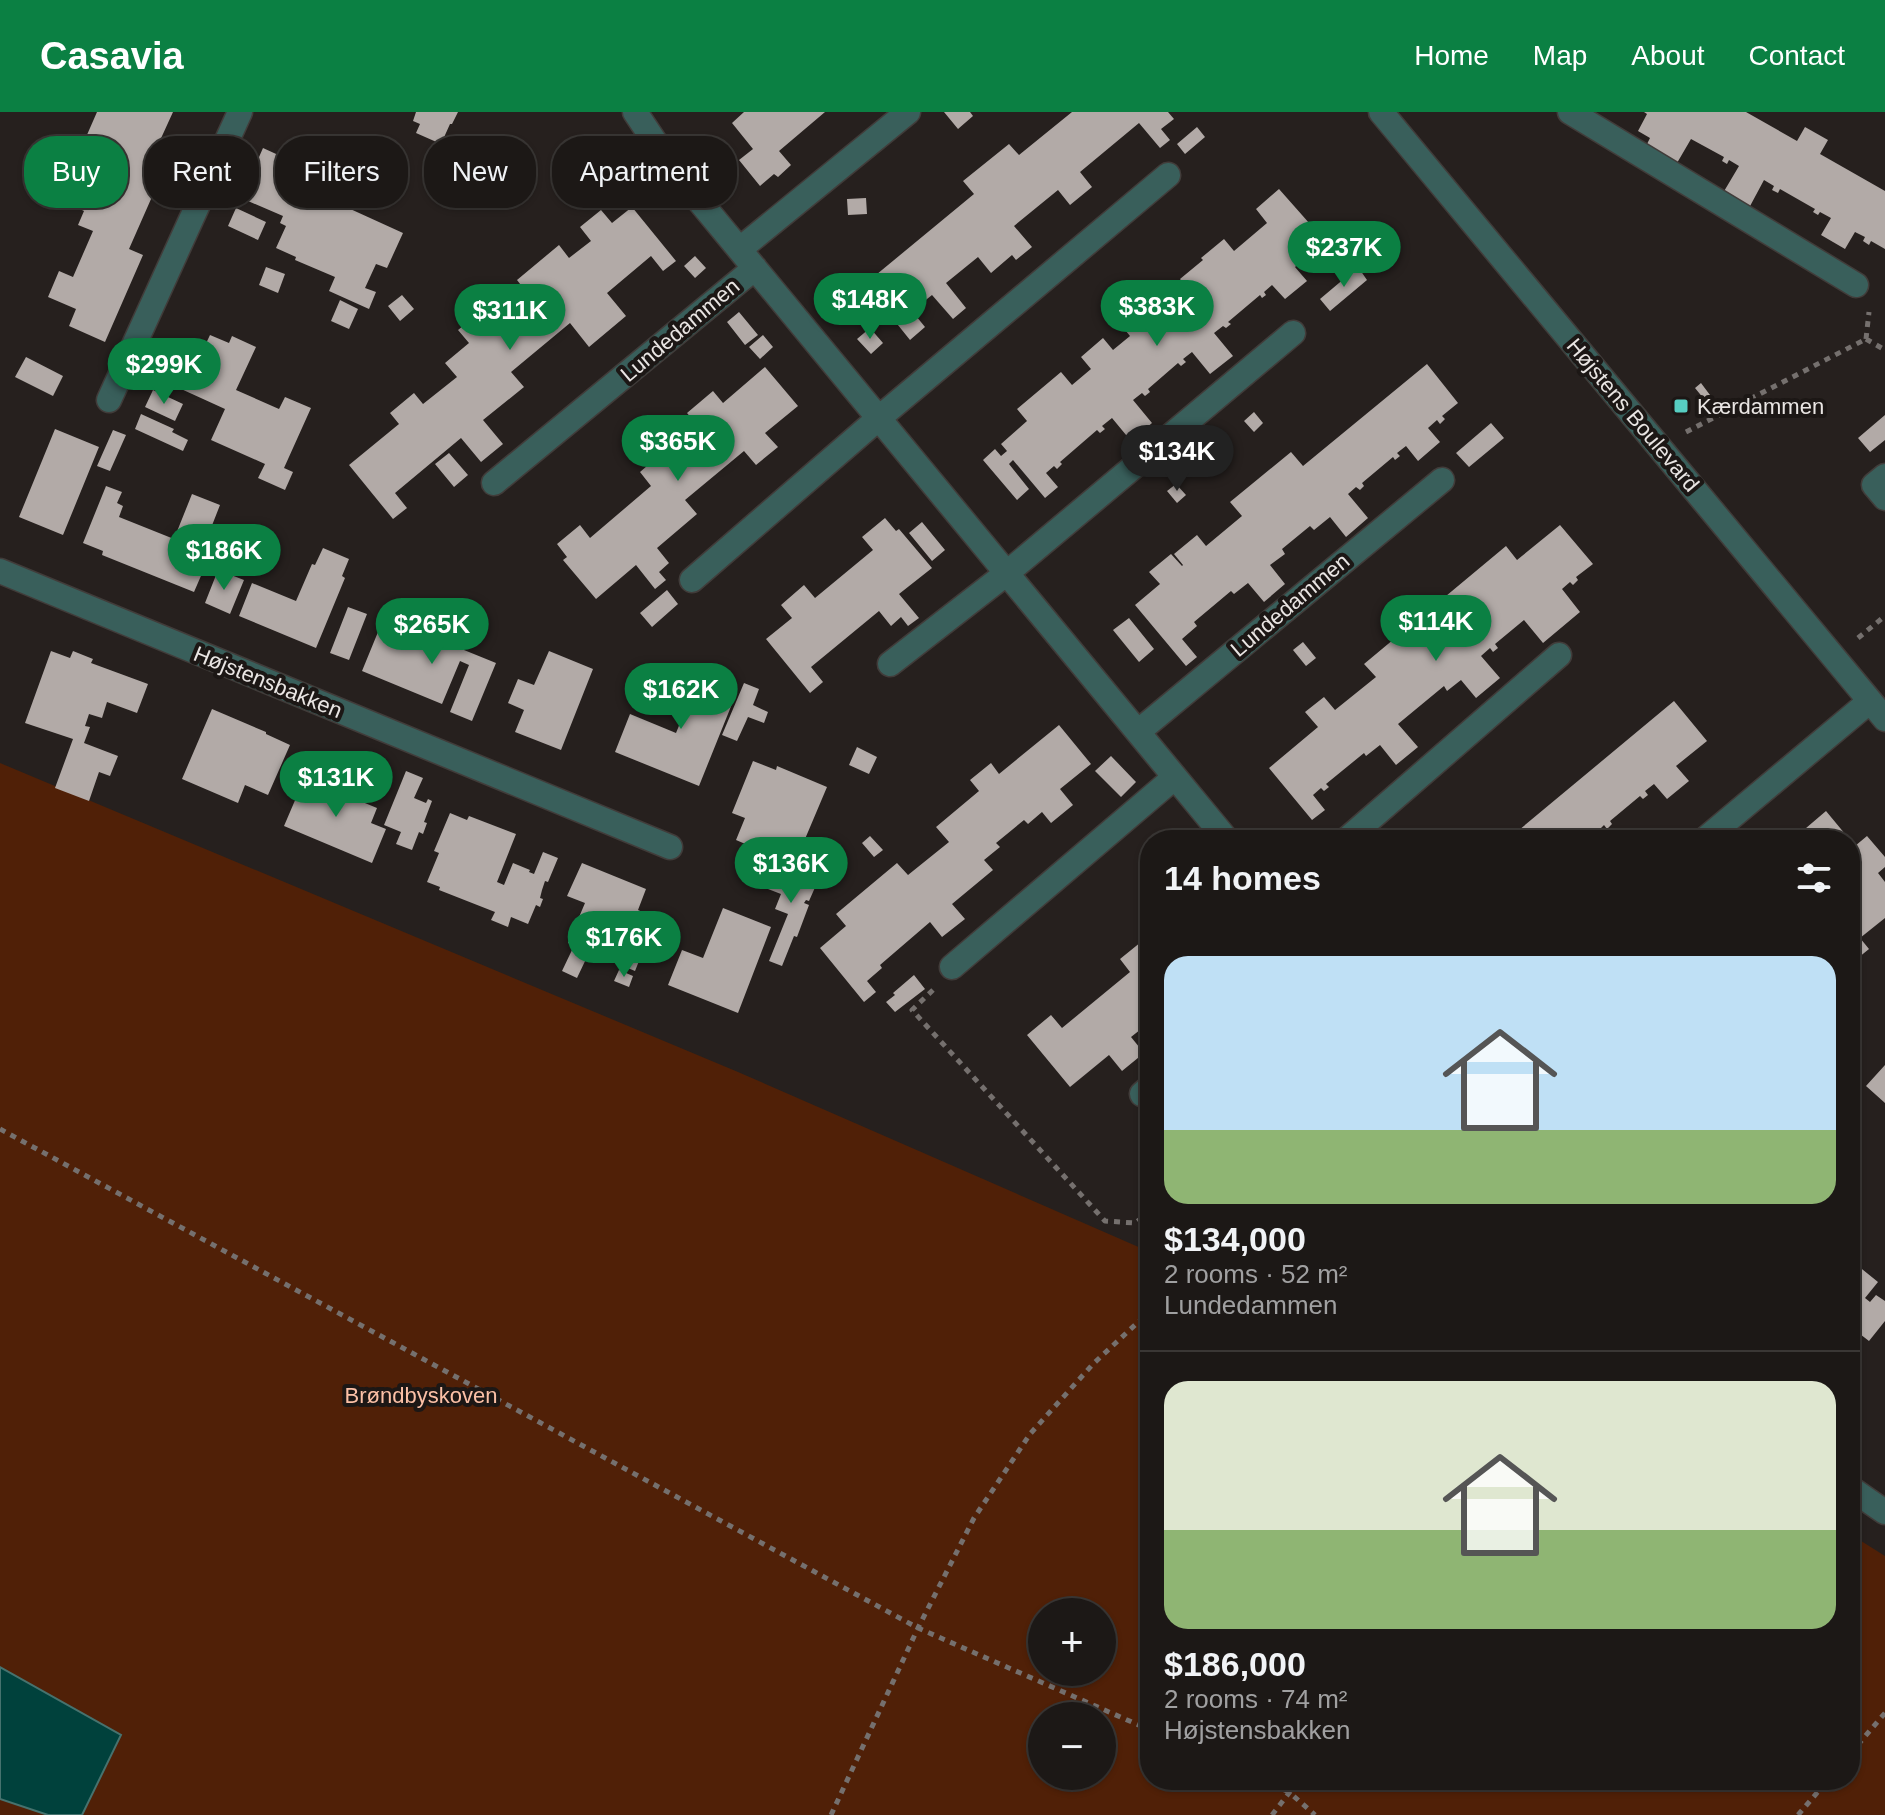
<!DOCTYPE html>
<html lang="en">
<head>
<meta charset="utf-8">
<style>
  :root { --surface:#1c1816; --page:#25211f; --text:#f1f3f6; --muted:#a0a0a1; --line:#3a3735; --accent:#0b8043 }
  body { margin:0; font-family:Arial,sans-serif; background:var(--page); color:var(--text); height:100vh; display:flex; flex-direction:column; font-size:30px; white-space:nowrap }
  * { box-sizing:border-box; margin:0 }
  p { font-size:26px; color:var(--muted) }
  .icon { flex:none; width:44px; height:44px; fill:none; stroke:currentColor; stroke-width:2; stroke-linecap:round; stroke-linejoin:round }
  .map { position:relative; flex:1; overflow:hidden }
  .drawer { position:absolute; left:1140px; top:718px; width:720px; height:960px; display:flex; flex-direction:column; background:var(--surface); border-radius:32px; box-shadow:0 2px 6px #0004,0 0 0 2px var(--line) }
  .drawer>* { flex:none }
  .top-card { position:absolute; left:24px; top:24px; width:760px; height:72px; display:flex; gap:16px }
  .fabs { position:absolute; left:1028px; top:1486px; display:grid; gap:16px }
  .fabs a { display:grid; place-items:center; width:88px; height:88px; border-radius:50%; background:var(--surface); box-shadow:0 2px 6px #0004,0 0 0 2px var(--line); font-size:40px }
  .price { position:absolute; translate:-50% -68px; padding:0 18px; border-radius:28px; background:var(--accent); color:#fff; font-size:26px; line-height:52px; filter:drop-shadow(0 2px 4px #0008) }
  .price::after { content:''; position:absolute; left:50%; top:48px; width:24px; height:18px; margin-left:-12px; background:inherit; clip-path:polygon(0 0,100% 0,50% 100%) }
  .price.current { background:#222; color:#fff }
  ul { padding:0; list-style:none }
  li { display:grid; align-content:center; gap:16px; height:424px; padding:0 24px }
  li+li { border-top:2px solid var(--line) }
  li span { display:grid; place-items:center; height:248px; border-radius:24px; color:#555 }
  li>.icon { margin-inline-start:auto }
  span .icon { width:144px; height:144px; fill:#fffc; stroke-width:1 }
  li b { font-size:34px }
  h2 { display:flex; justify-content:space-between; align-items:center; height:96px; padding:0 24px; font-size:34px }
  .pill { padding:0 28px; border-radius:32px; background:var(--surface); box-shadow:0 2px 6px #0004,0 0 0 2px var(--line); font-size:28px; line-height:72px }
  .pill.current { background:var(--accent); color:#fff }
  header { display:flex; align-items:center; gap:48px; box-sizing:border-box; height:112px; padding:0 40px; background:var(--accent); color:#fff }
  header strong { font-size:38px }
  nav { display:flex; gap:44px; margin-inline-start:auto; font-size:28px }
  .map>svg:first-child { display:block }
</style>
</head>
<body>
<header>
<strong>Casavia</strong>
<nav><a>Home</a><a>Map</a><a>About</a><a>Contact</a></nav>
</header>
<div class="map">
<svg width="1885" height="1703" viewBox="0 0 1885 1703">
  <rect width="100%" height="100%" fill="#26201e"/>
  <path fill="#502007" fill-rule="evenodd" d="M0,651L738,960L1150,1140V1668H1850V1422L1885,1444V1703H0ZM1042,1500H1102V1560H1042ZM1042,1604H1102V1664H1042Z"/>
  <path fill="#00413c" stroke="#46726e" stroke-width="2" d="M0,1555L121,1623L82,1703H48L0,1687Z"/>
  <path fill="#b2aaa7" d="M97,0H173L152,46L166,53L129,137L143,143L105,230L69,214L76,197L48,185L59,159L73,165L93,119L78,113L84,99L72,93L83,70L69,64Z
    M416,0H458L452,12H450L441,32L416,21L420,12L413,9Z
    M744,0H825L779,39L791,53L778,65L774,62L760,74L739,48L753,37L732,11Z
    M944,0H970L973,4L958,17Z
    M1072,0H1168L1174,7L1161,17L1170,28L1160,36L1139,11L1080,60L1092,75L1070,93L1058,78L1014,114L1032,135L1016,148L1012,143L991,161L978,145L946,171L966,196L953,207L932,183L912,199L925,215L910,228L865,172L974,82L963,69L1009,32L1019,43Z
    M1644,0H1746L1797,29L1805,15L1828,28L1820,42L1885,79V137L1871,129L1869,133L1863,129L1865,125L1855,120L1845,137L1821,123L1831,106L1820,100L1818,103L1813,100L1815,97L1780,77L1778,81L1772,78L1774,74L1764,68L1749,96L1723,81L1739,54L1729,48L1727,52L1722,49L1724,45L1691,27L1677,51L1645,36L1650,26L1638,19L1647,2Z
    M1197,15L1205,25L1185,42L1177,32Z
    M263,36L309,57L315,43L339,54L324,85L403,121L387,156L376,152L365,176L376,180L369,197L329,179L335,165L295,148L296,145L276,136L286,114L280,111L283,104L241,86Z
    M1279,77L1325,129L1308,143L1311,146L1306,150L1304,147L1295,155L1307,169L1285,187L1272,173L1264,180L1266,183L1262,186L1260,183L1228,210L1231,212L1226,216L1223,214L1214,221L1233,244L1210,262L1192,240L1183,247L1186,250L1181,254L1178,251L1148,277L1150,280L1145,284L1142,281L1133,288L1152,311L1131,329L1112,306L1102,314L1105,317L1100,321L1097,318L1060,350L1062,352L1057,357L1054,354L1046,361L1058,375L1045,386L1013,348L1009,352L1029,377L1017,388L983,348L995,337L1001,344L1007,339L1001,332L1027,309L1017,297L1061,260L1072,273L1091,257L1081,245L1103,226L1113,238L1130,224L1121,213L1143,195L1153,207L1188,177L1180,167L1203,148L1201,146L1224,127L1234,139L1267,111L1256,97Z
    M866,86L867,102L848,103L847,87Z
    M632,95L676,149L663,159L651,144L607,181L626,204L589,235L570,211L511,260L524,275L483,308L503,332L481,350L461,326L395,381L407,396L393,407L349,353L399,312L390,301L414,281L423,292L457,265L445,251L469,231L458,218L479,201L488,213L527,181L517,168L559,133L569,146L591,129L580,115L601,98L612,111Z
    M236,96L266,110L258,128L228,114Z
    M695,144L706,156L695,166L684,154Z
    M266,155L285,162L278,181L259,173Z
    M1358,155L1367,168L1330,199L1320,187Z
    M402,183L414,197L400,209L388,194Z
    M340,188L358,197L349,217L331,209Z
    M739,200L758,223L745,233L727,210Z
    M870,216L883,231L871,242L857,227Z
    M210,223L229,231L232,224L256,235L236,278L279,297L285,285L311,296L284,356L293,360L285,378L258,366L265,352L211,328L225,297L157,266L173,232L200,244Z
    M763,223L773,235L760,247L749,235Z
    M26,245L63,264L53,284L15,265Z
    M1427,252L1458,291L1442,304L1445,307L1440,312L1437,308L1428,316L1440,330L1418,349L1406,334L1397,341L1400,344L1395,348L1393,345L1362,371L1364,374L1360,378L1356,375L1348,382L1368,406L1346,425L1330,405L1314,418L1310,414L1282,437L1285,442L1270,453L1285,472L1264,490L1248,471L1234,482L1231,479L1194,510L1197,514L1182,527L1197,545L1186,554L1135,493L1160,472L1149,460L1171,442L1182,454L1183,453L1174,442L1197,423L1206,434L1242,404L1230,390L1291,340L1303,354Z
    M765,255L798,294L765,321L778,335L756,353L744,339L685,388L697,402L657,436L669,451L659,460L666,468L655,477L636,453L596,487L563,448L567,445L557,432L580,413L590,426L651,374L640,360L662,341L651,328L672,310L683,324L697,313L687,301L713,279L723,291Z
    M1701,271L1710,283L1704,287L1695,276Z
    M153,278L183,292L175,309L145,295Z
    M1254,300L1263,311L1254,320L1244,309Z
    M141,302L174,317L172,320L188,328L183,339L135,317Z
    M1885,303V328L1870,340L1858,326Z
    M1491,311L1504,326L1469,355L1456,341Z
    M55,317L99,335L63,423L19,405Z
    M113,318L126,323L110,359L97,354Z
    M449,341L468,363L454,375L435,352Z
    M1176,372L1186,383L1177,391L1167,379Z
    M106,374L122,380L117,391L123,394L119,405L174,427L192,382L220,393L211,416L215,418L206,441L210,443L194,480L102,443L103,439L83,431Z
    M885,406L896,419L899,417L932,456L899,482L919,506L908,514L901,505L891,514L879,499L811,555L823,570L810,581L766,527L792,506L781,493L804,473L815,486L873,438L862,425Z
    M922,410L945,438L932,449L909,421Z
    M1560,413L1593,452L1576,465L1578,468L1573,473L1570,470L1562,477L1580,500L1543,531L1524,508L1495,532L1498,536L1493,540L1490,536L1481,544L1500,566L1476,586L1461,568L1447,579L1444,574L1398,612L1418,635L1396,653L1380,633L1366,644L1364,641L1326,672L1329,675L1324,679L1321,676L1313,683L1325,698L1312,708L1269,656L1318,615L1305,600L1324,585L1335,598L1376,565L1364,552L1406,517L1417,531L1457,497L1446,484L1506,434L1517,448Z
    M323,436L349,447L342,464L345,466L316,536L239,504L252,471L296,489L312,452L315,453Z
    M218,458L244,468L230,502L205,491Z
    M667,478L678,492L652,515L640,501Z
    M348,495L367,502L349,548L330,541Z
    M427,505L470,523L464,538L496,551L472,609L450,600L469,553L460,549L442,592L362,559L378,520L415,535Z
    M1129,506L1154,537L1139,550L1113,518Z
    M1303,530L1316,546L1306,554L1293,538Z
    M51,539L70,546L73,539L93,547L91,551L148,572L137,601L107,590L102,606L89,602L85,614L90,615L84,631L118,644L110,664L99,660L89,689L55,676L73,627L25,611Z
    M549,539L593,557L561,638L515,620L524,598L508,591L518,567L534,573Z
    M678,558L736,582L699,674L615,640L630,602L676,621L687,594L666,585Z
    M744,571L759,577L753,593L768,600L764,611L748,605L737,629L722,623Z
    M1674,589L1707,629L1676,654L1689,669L1667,687L1654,672L1645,679L1648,683L1643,687L1640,684L1610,709L1612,712L1607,717L1604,713L1596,721L1601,728H1507Z
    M212,597L266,620V622L290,633L268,683L245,673L238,691L182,667Z
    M1059,613L1091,652L1060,677L1073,693L1051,711L1042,700L1028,712L1024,708L996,731L1000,735L984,748L993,758L952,792L965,807L942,825L930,810L880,853L882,856L867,869L876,880L864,890L820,836L846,814L836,802L897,751L908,763L949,730L936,715L979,679L970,668L991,651L999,662Z
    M857,635L877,645L869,662L849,653Z
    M1111,644L1136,670L1121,685L1095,659Z
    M753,649L776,658L777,654L827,675L794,753L736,728L745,706L732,701Z
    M406,659L423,666L414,686L426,691L428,687L432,689L424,710L427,711L423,722L419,720L412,738L396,732L401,720L384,713Z
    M305,665L330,676L334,666L347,671L343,682L377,696L371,711L386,717L372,751L284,714Z
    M1826,699L1855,734L1867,724L1885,745V755L1878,761L1885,770V806L1860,826L1869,837L1853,850L1850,847V728H1792Z
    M450,701L467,708L469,704L516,722L497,770L504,773L513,751L530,758L529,760L534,762L543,740L558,746L548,770L545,769L542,778L540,786L543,787L540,795L536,793L528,812L511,805L508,815L491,808L495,800L439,778L440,775L427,770L439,741L434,739Z
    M870,724L883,738L874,745L862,731Z
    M779,749L814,763L812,769L817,771L809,789L806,788L804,791L809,793L797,825L794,824L782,854L769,849L788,802L775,797L781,782L768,777Z
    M582,751L646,777L638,798L660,808L651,830L647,829L635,859L568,831L585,791L567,784Z
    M723,796L771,815L738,901L668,873L682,838L703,846Z
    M1141,830L1150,842V910L1131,925L1144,941L1122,959L1109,943L1070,975L1027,923L1051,903L1062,916L1130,860L1120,847Z
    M572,838L587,845L577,866L562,859Z
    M619,858L633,864L629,875L614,869Z
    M914,863L925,877L895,900L886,890L895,883L893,881Z
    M1885,953V991L1866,974Z
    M1852,1149L1878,1170L1865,1186L1870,1190L1876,1183L1885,1189V1209L1869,1229L1856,1219L1850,1227V1152Z"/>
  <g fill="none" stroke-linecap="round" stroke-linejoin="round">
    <defs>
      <path id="minor" d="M635,0L663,42L701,91L1227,728
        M1381,0L1885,607
        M1570,0L1856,173
        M740,137L908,0
        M109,288L240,0
        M1885,364L1874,373L1885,386
        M494,371L755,156
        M0,459L670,735
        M692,468L879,306L1168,63
        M890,552L1007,461L1293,221
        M1139,619L1442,368
        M1346,728L1559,543
        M1704,728L1870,589
        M952,855L1175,665
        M1142,982L1150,975
        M1850,1376L1885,1400"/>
    </defs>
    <use href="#minor" stroke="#413c3a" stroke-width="27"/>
    <path stroke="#75706e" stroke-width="5" stroke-dasharray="6 6" stroke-linecap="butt" d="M1866,227L1869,200
      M1866,227L1885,238
      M1686,320L1866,227
      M1858,526L1885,504
      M933,878L912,898L1105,1109L1135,1111L1150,1100
      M0,1017L918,1516L1150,1618
      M1850,1642L1885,1601
      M1262,1668L1289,1680L1315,1703
      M831,1703L918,1516L974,1406L1030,1322L1093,1252L1150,1199
      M1272,1703L1299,1668
      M1798,1703L1828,1668"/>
    <use href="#minor" stroke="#395f5b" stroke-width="24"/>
  </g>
  <rect fill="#57cec2" stroke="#1c1715" stroke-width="3" x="1673" y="286" width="16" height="16" rx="4"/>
  <g text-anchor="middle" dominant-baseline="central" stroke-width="8" stroke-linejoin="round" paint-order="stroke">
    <g font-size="22" fill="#e9e5e3" stroke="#1c1715">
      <text transform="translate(680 218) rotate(-40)">Lundedammen</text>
      <text transform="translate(1633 303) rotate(50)">Højstens Boulevard</text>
      <text transform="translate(1290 493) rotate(-40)">Lundedammen</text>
      <text transform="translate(268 570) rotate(22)">Højstensbakken</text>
    </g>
    <g font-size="22" fill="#e9e5e3" stroke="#1c1715" text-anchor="start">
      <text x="1697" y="294">Kærdammen</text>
    </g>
    <g font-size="22" fill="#fbc0a6" stroke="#1c1715">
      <text x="421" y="1283">Brøndbyskoven</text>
    </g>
  </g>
</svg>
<div class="fabs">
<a>+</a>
<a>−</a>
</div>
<b class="price" style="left:1344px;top:177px">$237K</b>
<b class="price" style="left:870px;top:229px">$148K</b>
<b class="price" style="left:1157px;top:236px">$383K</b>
<b class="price" style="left:510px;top:240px">$311K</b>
<b class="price" style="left:164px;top:294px">$299K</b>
<b class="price" style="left:678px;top:371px">$365K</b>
<b class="price current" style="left:1177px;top:381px">$134K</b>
<b class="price" style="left:224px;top:480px">$186K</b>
<b class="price" style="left:1436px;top:551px">$114K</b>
<b class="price" style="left:432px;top:554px">$265K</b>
<b class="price" style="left:681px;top:619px">$162K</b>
<b class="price" style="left:336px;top:707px">$131K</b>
<b class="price" style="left:791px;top:793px">$136K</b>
<b class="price" style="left:624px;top:867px">$176K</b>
<div class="top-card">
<a class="pill current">Buy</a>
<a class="pill">Rent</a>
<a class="pill">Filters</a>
<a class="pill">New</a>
<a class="pill">Apartment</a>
</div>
<section class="drawer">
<h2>14 homes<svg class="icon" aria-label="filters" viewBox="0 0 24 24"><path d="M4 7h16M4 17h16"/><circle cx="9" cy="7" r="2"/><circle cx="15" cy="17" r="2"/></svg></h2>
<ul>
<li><span style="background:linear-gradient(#bfe0f5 70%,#8fb573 0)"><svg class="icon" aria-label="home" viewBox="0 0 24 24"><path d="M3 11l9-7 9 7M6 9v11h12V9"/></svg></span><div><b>$134,000</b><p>2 rooms · 52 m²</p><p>Lundedammen</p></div></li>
<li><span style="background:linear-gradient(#dfe7d0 60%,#8fb573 0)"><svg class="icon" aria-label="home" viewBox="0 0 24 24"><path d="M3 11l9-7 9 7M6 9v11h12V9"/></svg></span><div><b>$186,000</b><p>2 rooms · 74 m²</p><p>Højstensbakken</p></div></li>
</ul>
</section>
</div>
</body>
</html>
